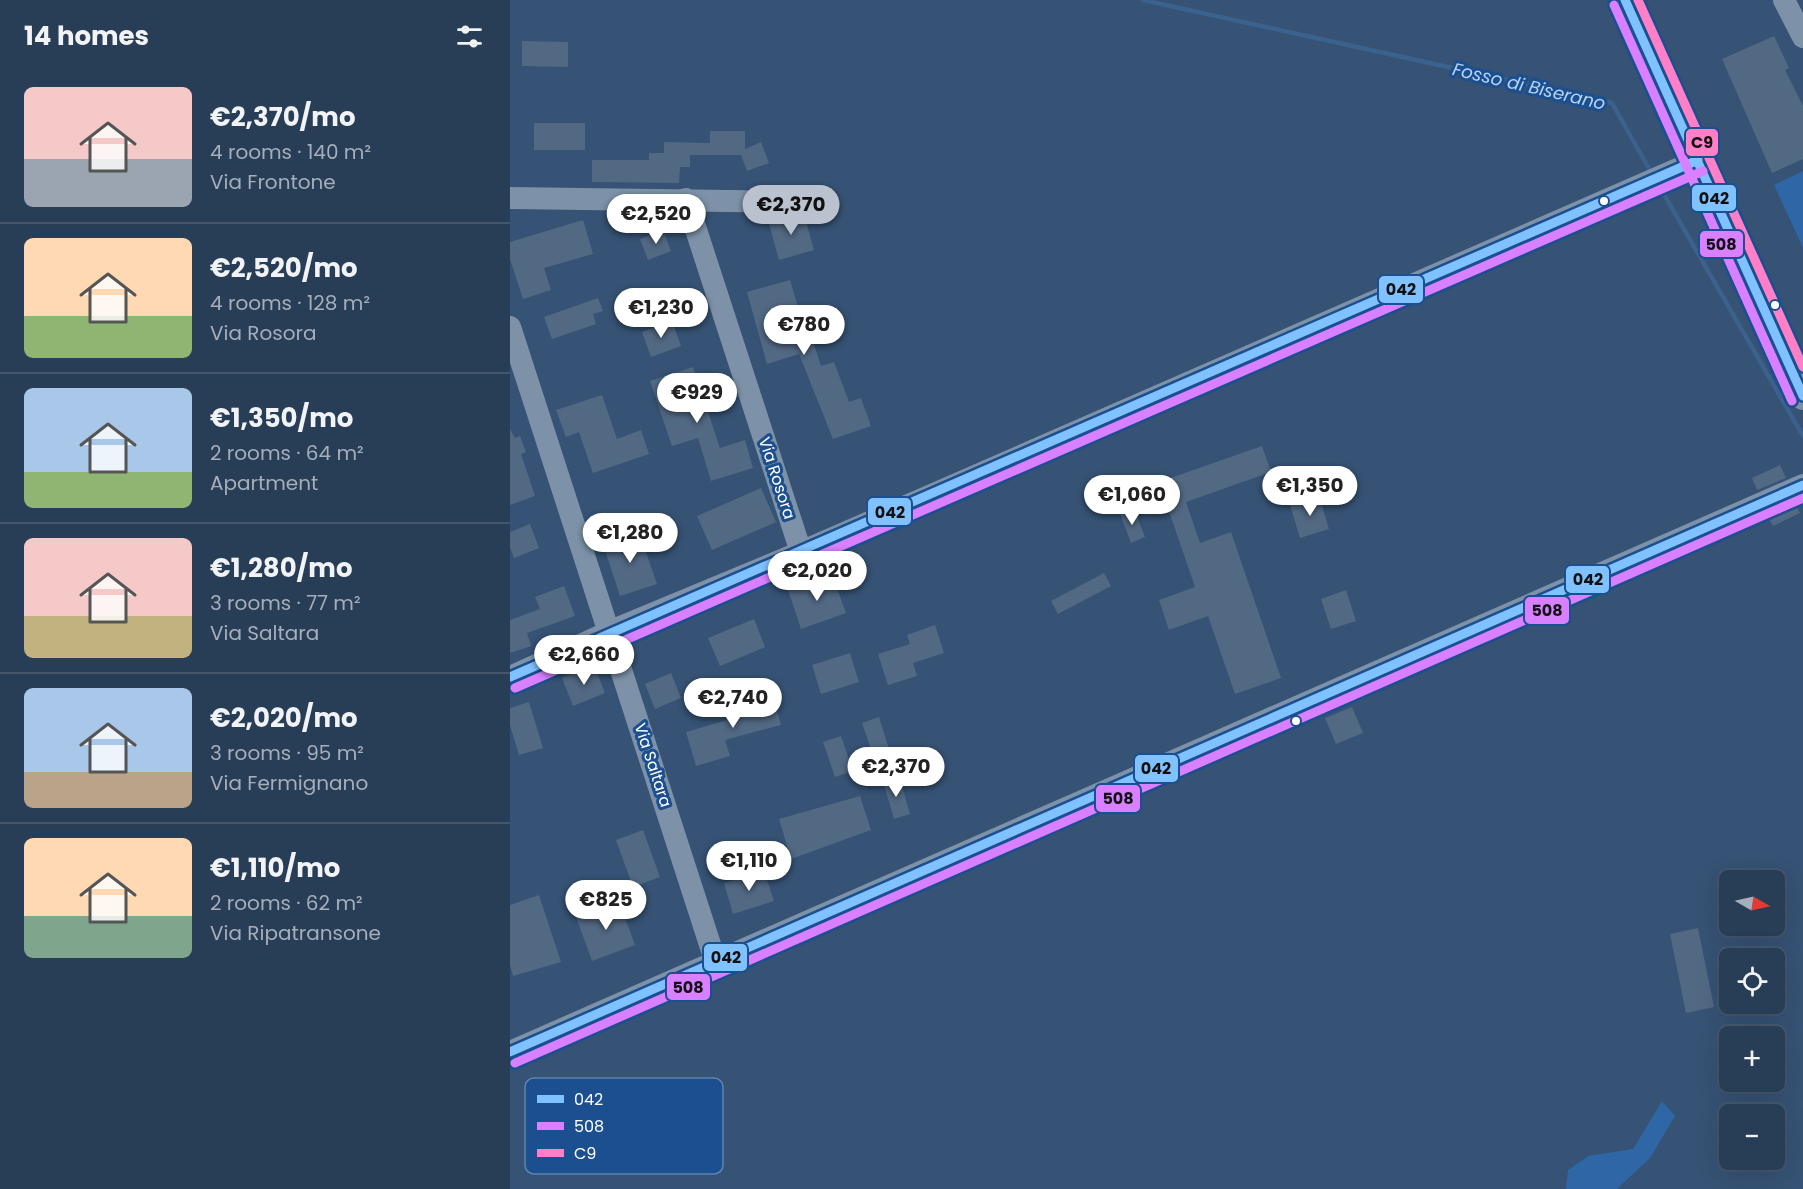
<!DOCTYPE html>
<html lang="en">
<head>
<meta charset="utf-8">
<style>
  :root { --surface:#283e57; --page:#30455d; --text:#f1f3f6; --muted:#a5aeba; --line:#44576d; --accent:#b9c2ce }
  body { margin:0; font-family:Poppins,sans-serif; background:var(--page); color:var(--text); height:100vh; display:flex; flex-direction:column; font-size:22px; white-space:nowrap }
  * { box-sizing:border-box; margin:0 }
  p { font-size:20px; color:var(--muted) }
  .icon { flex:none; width:33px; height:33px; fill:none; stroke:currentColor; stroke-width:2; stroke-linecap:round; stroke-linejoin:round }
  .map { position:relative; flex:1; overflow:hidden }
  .sheet { display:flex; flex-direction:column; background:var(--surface); width:510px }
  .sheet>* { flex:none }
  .needle { width:39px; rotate:99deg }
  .buttons { position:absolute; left:1209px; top:870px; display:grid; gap:12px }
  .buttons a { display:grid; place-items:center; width:66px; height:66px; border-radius:9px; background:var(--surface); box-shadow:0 6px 24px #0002,0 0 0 2px var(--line); font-size:30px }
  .price { position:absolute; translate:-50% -51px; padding:0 14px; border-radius:21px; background:#fff; color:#222; font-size:20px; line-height:39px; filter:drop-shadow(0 2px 3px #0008) }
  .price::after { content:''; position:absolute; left:50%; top:36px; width:18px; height:14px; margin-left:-9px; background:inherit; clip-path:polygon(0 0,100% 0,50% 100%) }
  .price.selected { background:var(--accent); color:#111 }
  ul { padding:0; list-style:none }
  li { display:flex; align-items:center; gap:18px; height:150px; padding:0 24px }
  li+li { border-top:2px solid var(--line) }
  li span { display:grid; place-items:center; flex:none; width:168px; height:120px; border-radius:9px; color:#555 }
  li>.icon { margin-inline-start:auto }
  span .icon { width:72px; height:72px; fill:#fffc; stroke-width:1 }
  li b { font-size:26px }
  h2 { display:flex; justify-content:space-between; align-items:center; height:72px; padding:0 24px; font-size:26px }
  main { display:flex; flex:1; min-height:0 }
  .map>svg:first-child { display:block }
</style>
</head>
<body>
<main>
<section class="sheet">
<h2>14 homes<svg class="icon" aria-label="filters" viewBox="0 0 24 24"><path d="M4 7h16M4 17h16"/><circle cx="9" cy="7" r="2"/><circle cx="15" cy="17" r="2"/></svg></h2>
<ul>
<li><span style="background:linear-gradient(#f6c9c9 60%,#9aa5b1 0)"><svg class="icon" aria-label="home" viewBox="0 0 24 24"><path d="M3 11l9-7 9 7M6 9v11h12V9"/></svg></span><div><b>€2,370/mo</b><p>4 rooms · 140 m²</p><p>Via Frontone</p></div></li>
<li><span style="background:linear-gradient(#ffd9b3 65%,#8fb573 0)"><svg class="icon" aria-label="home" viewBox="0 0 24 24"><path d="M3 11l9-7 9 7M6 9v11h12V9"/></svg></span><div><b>€2,520/mo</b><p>4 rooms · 128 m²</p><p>Via Rosora</p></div></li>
<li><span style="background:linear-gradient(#a9c7e8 70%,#8fb573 0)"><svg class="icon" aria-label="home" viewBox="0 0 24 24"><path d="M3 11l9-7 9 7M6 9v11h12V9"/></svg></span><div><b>€1,350/mo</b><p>2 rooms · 64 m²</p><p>Apartment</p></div></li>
<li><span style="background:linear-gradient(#f6c9c9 65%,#c2b280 0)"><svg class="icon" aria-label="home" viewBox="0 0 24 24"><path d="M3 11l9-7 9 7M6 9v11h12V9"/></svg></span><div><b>€1,280/mo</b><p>3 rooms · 77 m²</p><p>Via Saltara</p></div></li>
<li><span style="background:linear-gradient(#a9c7e8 70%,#b9a48a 0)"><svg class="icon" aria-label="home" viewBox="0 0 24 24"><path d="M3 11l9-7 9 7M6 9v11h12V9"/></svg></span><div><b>€2,020/mo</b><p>3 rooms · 95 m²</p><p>Via Fermignano</p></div></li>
<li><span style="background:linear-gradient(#ffd9b3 65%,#7fa58c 0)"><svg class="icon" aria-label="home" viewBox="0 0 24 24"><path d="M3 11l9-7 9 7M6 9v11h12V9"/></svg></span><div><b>€1,110/mo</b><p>2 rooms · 62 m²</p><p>Via Ripatransone</p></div></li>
</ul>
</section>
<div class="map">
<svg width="1293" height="1189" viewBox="0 0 1293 1189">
  <rect width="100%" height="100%" fill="#365274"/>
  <path fill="#2f66a5" d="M1293,171V248L1264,185Z
    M1152,1101L1165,1116L1140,1158L1107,1189H1056L1058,1170L1078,1156L1123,1149Z"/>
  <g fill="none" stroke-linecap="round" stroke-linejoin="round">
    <path stroke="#3b618d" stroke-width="4.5" d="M633,0L1102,103L1142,174
      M1148,184L1293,436"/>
  </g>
  <path fill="#526984" d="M1264,36L1279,68L1275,70L1293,106V159L1262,173L1212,59Z
    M12,41L58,42V67L12,66Z
    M24,123H75V150H24Z
    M200,131H235V149L251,142L259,163L237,171L231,155H180V167H170L169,183L82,182V160H139V153H154V142L200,143Z
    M294,214L304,250L269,260L258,220Z
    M73,220L83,254L34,268L41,290L13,299L0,259V242Z
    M153,230L161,251L138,260L130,239Z
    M280,280L292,321L296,320L311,366L324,362L339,402L351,398L361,426L323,439L289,354L257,364L237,292Z
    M88,298L93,311L83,314L86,324L42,339L34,317Z
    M162,321L171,346L141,357L132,332Z
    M183,367L210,448L235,440L243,468L201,481L188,438L162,446L140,381Z
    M92,395L107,439L131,430L139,454L83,473L69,432L56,437L46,410Z
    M0,429L5,438L10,436L16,452L11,454L25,496L0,505Z
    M752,446L761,472L676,502L690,543L721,532L771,678L725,694L698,616L659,630L649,600L685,587L649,482Z
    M1270,465L1276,478L1247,490L1242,478Z
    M251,488L266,522L202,550L187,516Z
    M809,496L819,529L790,538L780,505Z
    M1285,503L1290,513L1263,526L1257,515Z
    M624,509L635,537L621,543L610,514Z
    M20,524L29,548L4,558L0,547V532Z
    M129,532L147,584L110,596L93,544Z
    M594,573L601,586L548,614L541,601Z
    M322,575L336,613L291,629L278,590Z
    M54,586L65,616L17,633L21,646L0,653V620L30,609L25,597Z
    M836,590L846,621L821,629L811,599Z
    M244,619L255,647L210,666L198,638Z
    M425,625L434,653L403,663L407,676L378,685L368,654L400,644L397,635Z
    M340,653L349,682L311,694L302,665Z
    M84,665L95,693L63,706L52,678Z
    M161,673L171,698L145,709L135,684Z
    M262,692L271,725L215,740L220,756L186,766L176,732L231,716L227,702Z
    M19,702L33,748L9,755L0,725V708Z
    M842,707L853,733L826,744L815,718Z
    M369,717L380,752L364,758L352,723Z
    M331,736L343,771L325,777L313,742Z
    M389,776L400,814L384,819L373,781Z
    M350,796L361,830L281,859L269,819Z
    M133,830L150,877L123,887L106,840Z
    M254,871L264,901L223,914L214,883Z
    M29,895L51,962L3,976L0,965V905Z
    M109,901L125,945L82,961L66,917Z
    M1188,928L1204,1007L1176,1013L1160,934Z"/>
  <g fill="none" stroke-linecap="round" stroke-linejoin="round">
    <path stroke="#7d92a8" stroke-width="22" d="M1274,0L1293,37
      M0,198L288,202
      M176,199L291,552
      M0,327L206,963
      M0,677L101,631L291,552L1188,160
      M0,1052L1293,485"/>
    <path stroke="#7d8ea7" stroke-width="28" d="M1115,0L1293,396"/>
    <defs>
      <path id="bus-1" d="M1115,0L1293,396
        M0,677L1188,160
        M0,1052L1293,485"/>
      <path id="bus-2" d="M1104,5L1282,401
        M5,688L1193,171
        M5,1063L1293,498"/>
      <path id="bus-3" d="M1128,0L1293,367"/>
    </defs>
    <use href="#bus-1" stroke="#1b4f8f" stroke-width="14"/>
    <use href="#bus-2" stroke="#1b4f8f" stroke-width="14"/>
    <use href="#bus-3" stroke="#1b4f8f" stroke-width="14"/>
    <use href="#bus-1" stroke="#80c2ff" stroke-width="9"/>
    <use href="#bus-2" stroke="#d880ff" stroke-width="9"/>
    <use href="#bus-3" stroke="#ff80c8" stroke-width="9"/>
  </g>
  <g fill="#fff" stroke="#1b4f8f" stroke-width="2">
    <circle cx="1094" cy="201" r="5"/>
    <circle cx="1265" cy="305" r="5"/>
    <circle cx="786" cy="721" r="5"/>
  </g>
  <g text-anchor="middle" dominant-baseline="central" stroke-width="6" stroke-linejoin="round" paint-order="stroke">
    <g font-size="16" fill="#fff" stroke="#1b4f8f">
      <text transform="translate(267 478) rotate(72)">Via Rosora</text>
      <text transform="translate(143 765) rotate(72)">Via Saltara</text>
    </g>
    <g font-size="18" font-style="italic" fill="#b5d3f5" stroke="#1b4f8f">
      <text transform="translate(1019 86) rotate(13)">Fosso di Biserano</text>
    </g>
  </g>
  <rect x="15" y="1078" width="198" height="96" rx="9" fill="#1b4f8f" stroke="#5f84b1" stroke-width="1.5"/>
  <rect x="27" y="1095" width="27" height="8" fill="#80c2ff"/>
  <rect x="27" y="1122" width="27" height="8" fill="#d880ff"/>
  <rect x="27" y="1149" width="27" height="8" fill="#ff80c8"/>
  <g font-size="16" fill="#fff">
    <text x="64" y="1105">042</text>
    <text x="64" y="1132">508</text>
    <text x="64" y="1159">C9</text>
  </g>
  <g stroke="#1b4f8f" stroke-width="2">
    <rect x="1175" y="128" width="34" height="29" rx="6" fill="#ff80c8"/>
    <rect x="1181" y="184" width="46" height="28" rx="6" fill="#80c2ff"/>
    <rect x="1189" y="230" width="45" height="28" rx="6" fill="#d880ff"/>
    <rect x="868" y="275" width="46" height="29" rx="6" fill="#80c2ff"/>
    <rect x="357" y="497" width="45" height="29" rx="6" fill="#80c2ff"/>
    <rect x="1055" y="565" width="45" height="29" rx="6" fill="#80c2ff"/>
    <rect x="1014" y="596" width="46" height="29" rx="6" fill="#d880ff"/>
    <rect x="624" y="754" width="45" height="29" rx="6" fill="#80c2ff"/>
    <rect x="585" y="784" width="46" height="29" rx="6" fill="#d880ff"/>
    <rect x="193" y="943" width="45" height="29" rx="6" fill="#80c2ff"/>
    <rect x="156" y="973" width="45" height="28" rx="6" fill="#d880ff"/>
  </g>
  <g font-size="16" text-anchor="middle" font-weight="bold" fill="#111">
    <text x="1192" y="148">C9</text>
    <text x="1204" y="204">042</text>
    <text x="1211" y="250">508</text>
    <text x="891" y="295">042</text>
    <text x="380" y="518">042</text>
    <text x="1078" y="585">042</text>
    <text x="1037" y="616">508</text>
    <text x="646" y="774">042</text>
    <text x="608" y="804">508</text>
    <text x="216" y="963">042</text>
    <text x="178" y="993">508</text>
  </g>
</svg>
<div class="buttons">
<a><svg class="needle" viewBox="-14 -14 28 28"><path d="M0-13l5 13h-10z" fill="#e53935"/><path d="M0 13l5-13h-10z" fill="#a5aeba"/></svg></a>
<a><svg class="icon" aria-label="locate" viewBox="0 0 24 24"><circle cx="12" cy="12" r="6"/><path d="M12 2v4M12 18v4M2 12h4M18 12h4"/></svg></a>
<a>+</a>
<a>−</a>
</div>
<b class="price selected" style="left:281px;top:236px">€2,370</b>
<b class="price" style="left:146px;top:245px">€2,520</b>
<b class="price" style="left:151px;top:339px">€1,230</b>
<b class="price" style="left:294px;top:356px">€780</b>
<b class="price" style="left:187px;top:424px">€929</b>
<b class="price" style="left:800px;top:517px">€1,350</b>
<b class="price" style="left:622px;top:526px">€1,060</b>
<b class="price" style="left:120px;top:564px">€1,280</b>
<b class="price" style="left:307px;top:602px">€2,020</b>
<b class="price" style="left:74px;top:686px">€2,660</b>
<b class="price" style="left:223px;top:729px">€2,740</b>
<b class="price" style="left:386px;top:798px">€2,370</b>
<b class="price" style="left:239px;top:892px">€1,110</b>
<b class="price" style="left:96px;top:931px">€825</b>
</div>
</main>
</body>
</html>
